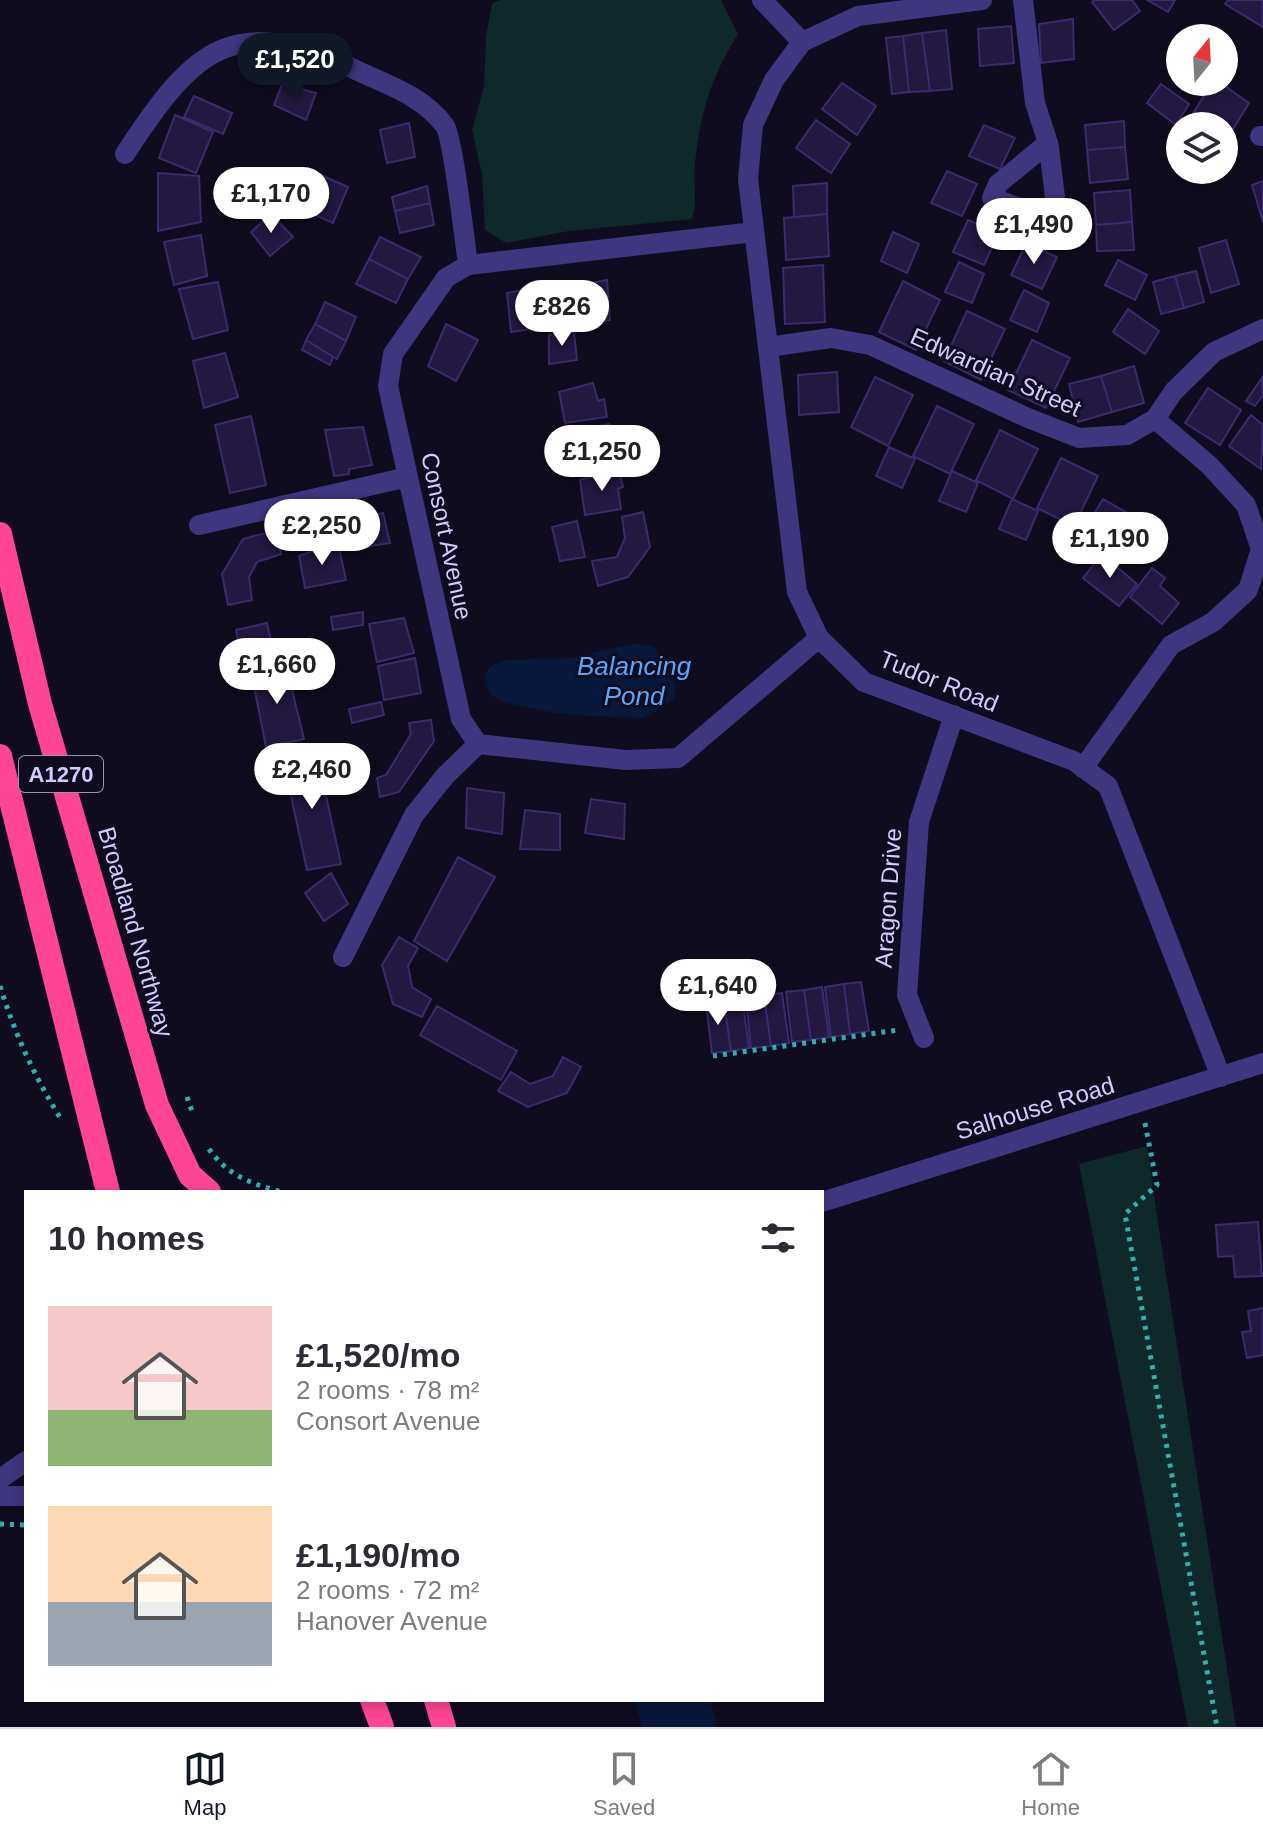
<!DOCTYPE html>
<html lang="en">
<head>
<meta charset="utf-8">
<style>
  :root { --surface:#fff; --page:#f7f7f7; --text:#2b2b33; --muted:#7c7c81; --line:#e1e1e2; --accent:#111827 }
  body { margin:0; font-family:Helvetica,sans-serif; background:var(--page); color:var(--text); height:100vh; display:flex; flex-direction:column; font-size:30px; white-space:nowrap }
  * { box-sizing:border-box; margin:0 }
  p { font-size:26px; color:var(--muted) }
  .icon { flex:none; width:44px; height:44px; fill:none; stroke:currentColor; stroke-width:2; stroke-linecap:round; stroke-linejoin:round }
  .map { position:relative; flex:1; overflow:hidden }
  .panel { position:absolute; left:24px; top:1190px; width:800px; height:512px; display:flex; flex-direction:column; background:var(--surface); border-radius:0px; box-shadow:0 4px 12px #0003 }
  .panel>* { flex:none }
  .needle { width:52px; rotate:18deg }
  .fabs { position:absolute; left:1166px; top:24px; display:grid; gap:16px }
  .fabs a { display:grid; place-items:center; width:72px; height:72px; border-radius:50%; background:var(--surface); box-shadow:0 4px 12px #0003; font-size:40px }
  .price { position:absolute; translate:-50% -68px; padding:0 18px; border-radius:28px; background:#fff; color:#222; font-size:26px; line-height:52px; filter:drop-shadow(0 2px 4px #0008) }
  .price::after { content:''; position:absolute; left:50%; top:48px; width:24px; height:18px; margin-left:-12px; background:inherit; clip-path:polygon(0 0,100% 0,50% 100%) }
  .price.active { background:var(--accent); color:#fff }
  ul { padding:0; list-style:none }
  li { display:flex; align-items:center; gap:24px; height:200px; padding:0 24px }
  li span { display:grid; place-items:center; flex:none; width:224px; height:160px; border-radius:0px; color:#555 }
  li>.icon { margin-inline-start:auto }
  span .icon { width:96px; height:96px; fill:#fffc; stroke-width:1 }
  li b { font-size:34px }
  h2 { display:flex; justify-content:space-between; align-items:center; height:96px; padding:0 24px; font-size:34px }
  .tabs { display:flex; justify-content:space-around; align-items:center; height:112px; border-top:2px solid var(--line); background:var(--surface); font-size:22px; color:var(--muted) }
  .tabs a { display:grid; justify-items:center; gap:4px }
  .tabs .active { color:var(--accent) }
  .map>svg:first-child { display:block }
</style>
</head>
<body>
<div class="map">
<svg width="1263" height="1727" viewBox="0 0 1263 1727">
  <rect width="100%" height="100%" fill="#100c1f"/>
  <path fill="#0f2829" d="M500,0H721L738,34C710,80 701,110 695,163C693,183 698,200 692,219L569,231L506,243L485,230L482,174L472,130L484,86L486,36L492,4Z
    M1147,1146L1157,1216L1236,1727H1188L1079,1164Z"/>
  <path fill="#08183b" d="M635,643L652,646L657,650L676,685L675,699L643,718L593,716L556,713L502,702L493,696L486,686L485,675L491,666L507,660L570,658Z
    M635,1700H710L717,1727H642Z"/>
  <path fill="#221840" stroke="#3b2a6c" stroke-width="2" d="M1094,0H1132L1140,11L1114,30L1092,2Z
    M1147,0H1175L1168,12Z
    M1228,0H1263V27L1225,4Z
    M1073,19L1074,59L1041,63L1039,24Z
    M1011,26L1014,63L980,66L978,29Z
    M946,30L952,89L930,91L922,33Z
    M922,33L930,91L909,92L903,36Z
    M903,36L909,92L892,94L886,38Z
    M1212,82H1219L1249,103L1229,136L1224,133V126H1212L1193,114Z
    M842,83L876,106L857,135L822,109Z
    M282,84L316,93L306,120L274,105Z
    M1161,84L1189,104L1176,125L1147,103Z
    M194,96L232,113L223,134L184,117Z
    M175,115L213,132L196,173L159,158Z
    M816,120L850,144L831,173L796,148Z
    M1124,121L1125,147L1087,150L1085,125Z
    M409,123L415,157L387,163L380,130Z
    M984,125L1015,138L1000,169L969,156Z
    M1125,147L1128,179L1090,183L1087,150Z
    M312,171L348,187L333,223L297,207Z
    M947,171L977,184L962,216L931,203Z
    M275,172L301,183L289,206L266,195Z
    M158,173L199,176L201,222L158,231Z
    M1263,181V222L1252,185Z
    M827,183V214L794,217L793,186Z
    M427,186L430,203L395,211L392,197Z
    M1130,190L1132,222L1096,225L1094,193Z
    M430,203L434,225L400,233L395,211Z
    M271,214L293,237L270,256L251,232Z
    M827,214L829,256L786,260L784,218Z
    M968,220L999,233L984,265L953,252Z
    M1132,222L1134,250L1097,251L1096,225Z
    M893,232L919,244L907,273L881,261Z
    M201,235L207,276L174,285L164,242Z
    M380,237L421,257L408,279L369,259Z
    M1226,240L1239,284L1211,293L1199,248Z
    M1026,244L1057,257L1042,289L1011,275Z
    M369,259L408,279L396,303L356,284Z
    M1118,260L1147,275L1135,300L1105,285Z
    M959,262L984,274L972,303L945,292Z
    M823,265L825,322L785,324L783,268Z
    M1196,271L1204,302L1184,308L1175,276Z
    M1175,276L1184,308L1161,314L1153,282Z
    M607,280L610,320L577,324L573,286Z
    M903,281L940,300L916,350L879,332Z
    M218,282L228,330L193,339L179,289Z
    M541,287L545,327L511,332L507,293Z
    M1024,290L1049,303L1037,332L1010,320Z
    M325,302L356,317L346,341L315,324Z
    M1128,309L1159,331L1145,354L1113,332Z
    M967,311L1005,329L981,380L944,361Z
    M315,324L346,341L337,359L306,340Z
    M446,324L478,340L456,381L428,366Z
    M574,332L577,360L549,364V335Z
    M306,340L333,357L330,365L302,350Z
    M1032,340L1070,358L1046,408L1008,390Z
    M225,353L238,397L204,408L193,361Z
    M1134,366L1144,403L1112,412L1101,376Z
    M837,372L839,412L799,415L798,375Z
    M1101,376L1112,412L1078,422L1069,384Z
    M875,377L913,395L888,446L851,427Z
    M1262,378L1263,395L1255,406L1246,401Z
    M593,383L598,401L604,399L607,417L565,423L559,392Z
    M1208,388L1241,410L1220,445L1185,423Z
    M937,406L974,424L950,474L913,456Z
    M1251,415L1263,425L1261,469L1229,446Z
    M251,416L266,485L230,493L215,425Z
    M609,424L618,462L580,471L573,431Z
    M363,427L372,465L349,469V474L334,476L325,430Z
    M1000,430L1038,449L1013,499L976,480Z
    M889,447L915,459L902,488L876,476Z
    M1061,458L1098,476L1074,526L1037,508Z
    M619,470L623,487L618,489L621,509L585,515L580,480Z
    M952,471L978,483L966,512L939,501Z
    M1012,499L1038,511L1026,540L999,529Z
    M1103,499L1138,519L1119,555L1082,534Z
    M643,512L650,547L628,577L598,586L592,561L617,557L625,538L622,517Z
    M383,513L390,543L359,548L354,518Z
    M577,521L585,557L560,561L552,527Z
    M277,530L281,554L257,562L249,577L252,600L228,605L222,574L243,539Z
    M326,546L332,549L339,548L346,580L305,588L299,556Z
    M1102,554L1137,584L1119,606L1083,578Z
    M1152,568L1165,578L1160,586L1179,603L1162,624L1130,597Z
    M363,612V625L333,630L331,617Z
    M404,618L414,653L377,662L369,624Z
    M267,623L276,663L244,668L236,630Z
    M415,658L421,693L384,700L378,666Z
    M286,665L304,739L266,747L251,671Z
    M381,702L384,715L352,723L349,709Z
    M431,720L434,741L399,792L380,797L377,778L386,775L411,734L409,723Z
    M316,750L341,864L307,870L283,759Z
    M467,788L504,793L502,834L466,828Z
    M591,799L625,804L624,839L585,833Z
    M525,810L560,814V850L520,849Z
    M458,857L495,877L447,961L414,941Z
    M331,873L348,904L324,921L305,893Z
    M399,937L418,948L408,966L412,987L431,999L422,1017L393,1004L382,965Z
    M861,982L869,1031L850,1034L844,984Z
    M844,984L850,1034L831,1037L825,987Z
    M822,987L829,1037L811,1040L804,990Z
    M804,990L811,1040L792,1042L786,992Z
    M782,993L789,1043L771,1046L764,995Z
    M764,995L771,1046L751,1048L746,998Z
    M742,998L749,1048L731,1051L724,1001Z
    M724,1001L731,1051L712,1053L706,1004Z
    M437,1006L517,1051L501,1080L420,1035Z
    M563,1057L581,1067L567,1093L528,1107L498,1091L511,1072L530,1084L553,1076Z
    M1258,1222L1262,1276L1235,1277L1233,1256L1218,1257L1216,1225Z
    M1263,1308V1355L1247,1358L1242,1332L1251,1331L1248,1311Z"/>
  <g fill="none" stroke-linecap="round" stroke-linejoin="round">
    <path stroke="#2cb0b0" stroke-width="5" stroke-dasharray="4 6" stroke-linecap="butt" d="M0,986C15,1034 34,1076 61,1119
      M713,1056L898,1030
      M187,1097L192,1111
      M1145,1123L1157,1185L1125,1214L1217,1727
      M209,1149C227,1175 253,1185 283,1192
      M0,1524L26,1525"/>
    <path stroke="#3e367e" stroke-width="20" d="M762,0L802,42
      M982,0L858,16L802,42L774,80L753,125L748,179L797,592L819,638L864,682L1074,761L1108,786L1221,1077
      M1023,0L1035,103L1048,143L1049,148L1058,222L992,198L998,184L1048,143
      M1260,136H1263
      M125,154C195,47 233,11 358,71C390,86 424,97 445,126C453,138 465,243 468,265
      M754,232L468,265L446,278L393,354L388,386L461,719L478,744L626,760L678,758L819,638
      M768,347L831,338L870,345L1028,418L1079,438L1127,435L1155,419L1174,391L1214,352L1263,329
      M199,525L408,477
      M1083,768L1171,645L1213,622L1248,590L1261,549L1246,505L1209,465L1155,419
      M343,957L414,815L445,776L478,744
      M924,1038L907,995L919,822L954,715
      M822,1202L1263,1063
      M0,1479L26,1461
      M0,1496H26"/>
    <path stroke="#ff4593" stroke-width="24" d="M0,534L40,704L157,1105L190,1175L209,1192
      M0,756L108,1192
      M372,1700L382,1727
      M436,1700L444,1727"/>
  </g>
  <g text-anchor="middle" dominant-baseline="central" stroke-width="6" stroke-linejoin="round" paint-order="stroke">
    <rect fill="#100c1f" stroke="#9891bc" stroke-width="2" x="19" y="756" width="84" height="36" rx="6"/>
    <g font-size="22" font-weight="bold" fill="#d3caff">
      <text x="61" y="774">A1270</text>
    </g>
    <g font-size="24" fill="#d3caff" stroke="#100c1f">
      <text transform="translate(996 372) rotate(24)">Edwardian Street</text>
      <text transform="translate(447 536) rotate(78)">Consort Avenue</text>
      <text transform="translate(939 681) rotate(22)">Tudor Road</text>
      <text transform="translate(888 898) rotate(-86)">Aragon Drive</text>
      <text transform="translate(136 932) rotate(74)">Broadland Northway</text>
      <text transform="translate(1035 1108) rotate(-17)">Salhouse Road</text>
    </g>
    <g font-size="26" font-style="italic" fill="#58a7ff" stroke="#100c1f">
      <text x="634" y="666">Balancing<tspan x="634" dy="30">Pond</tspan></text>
    </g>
  </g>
</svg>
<div class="fabs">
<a><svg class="needle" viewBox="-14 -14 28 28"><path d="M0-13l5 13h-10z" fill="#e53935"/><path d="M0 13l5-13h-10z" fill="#7c7c81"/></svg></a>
<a><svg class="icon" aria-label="layers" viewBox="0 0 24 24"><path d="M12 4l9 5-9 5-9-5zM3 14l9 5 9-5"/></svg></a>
</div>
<b class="price active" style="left:295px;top:101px">£1,520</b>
<b class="price" style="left:271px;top:235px">£1,170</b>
<b class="price" style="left:1034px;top:266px">£1,490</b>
<b class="price" style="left:562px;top:348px">£826</b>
<b class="price" style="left:602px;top:493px">£1,250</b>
<b class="price" style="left:322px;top:567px">£2,250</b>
<b class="price" style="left:1110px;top:580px">£1,190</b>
<b class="price" style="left:277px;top:706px">£1,660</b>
<b class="price" style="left:312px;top:811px">£2,460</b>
<b class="price" style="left:718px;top:1027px">£1,640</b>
<section class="panel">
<h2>10 homes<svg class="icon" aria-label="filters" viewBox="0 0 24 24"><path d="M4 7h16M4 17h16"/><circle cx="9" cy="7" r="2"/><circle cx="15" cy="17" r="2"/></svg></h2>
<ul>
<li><span style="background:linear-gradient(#f6c9c9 65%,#8fb573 0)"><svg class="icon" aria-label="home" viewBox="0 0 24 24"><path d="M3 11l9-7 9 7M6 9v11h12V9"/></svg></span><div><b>£1,520/mo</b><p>2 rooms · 78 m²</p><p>Consort Avenue</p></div></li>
<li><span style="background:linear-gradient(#ffd9b3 60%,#9aa5b1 0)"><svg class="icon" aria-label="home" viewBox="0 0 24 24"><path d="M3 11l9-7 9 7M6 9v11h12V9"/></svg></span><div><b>£1,190/mo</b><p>2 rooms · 72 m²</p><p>Hanover Avenue</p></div></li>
</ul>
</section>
</div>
<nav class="tabs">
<a class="active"><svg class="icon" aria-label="map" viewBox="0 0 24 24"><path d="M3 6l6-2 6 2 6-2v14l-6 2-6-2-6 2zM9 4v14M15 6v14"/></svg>Map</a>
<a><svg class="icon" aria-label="saved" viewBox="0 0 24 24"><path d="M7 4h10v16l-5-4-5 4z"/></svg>Saved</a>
<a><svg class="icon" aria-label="home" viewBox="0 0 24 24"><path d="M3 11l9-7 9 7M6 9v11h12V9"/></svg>Home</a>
</nav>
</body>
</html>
